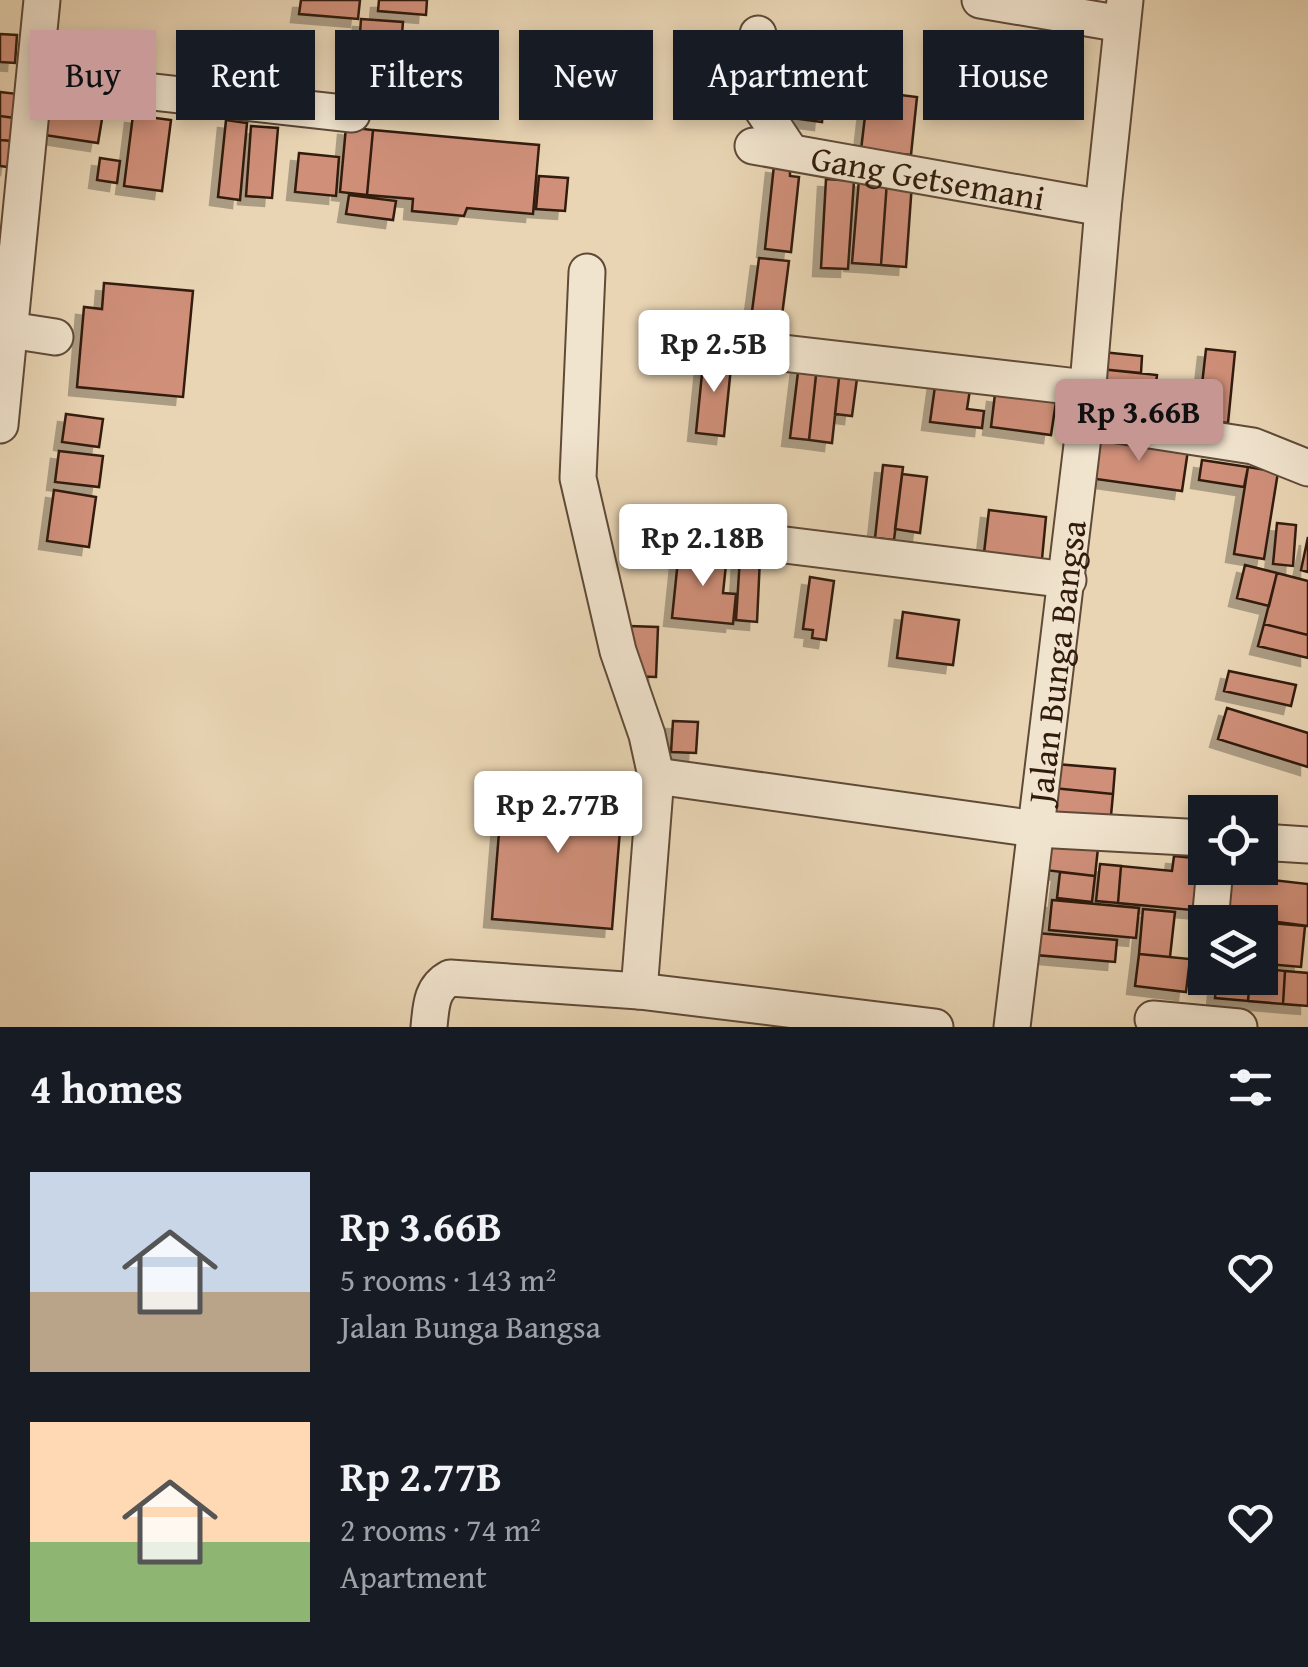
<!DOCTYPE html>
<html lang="en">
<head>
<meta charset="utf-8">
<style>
  :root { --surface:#171b24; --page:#20242c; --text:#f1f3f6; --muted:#9ea1a6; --accent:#c59692 }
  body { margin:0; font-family:"Gentium Book Plus",serif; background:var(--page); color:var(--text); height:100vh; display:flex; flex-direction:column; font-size:38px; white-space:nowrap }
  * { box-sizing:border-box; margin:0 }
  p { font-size:32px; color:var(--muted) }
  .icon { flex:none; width:55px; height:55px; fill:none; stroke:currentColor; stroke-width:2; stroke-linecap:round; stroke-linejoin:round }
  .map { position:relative; height:1027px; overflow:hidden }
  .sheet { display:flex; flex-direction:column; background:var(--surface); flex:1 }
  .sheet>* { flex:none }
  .hud { position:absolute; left:30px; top:30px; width:1250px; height:90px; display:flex; gap:20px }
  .buttons { position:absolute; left:1188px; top:795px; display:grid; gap:20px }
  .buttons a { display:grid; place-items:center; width:90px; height:90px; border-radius:0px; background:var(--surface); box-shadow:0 5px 15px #0003; font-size:50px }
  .price { position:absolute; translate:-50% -85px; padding:0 22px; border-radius:10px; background:#fff; color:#222; font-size:32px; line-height:65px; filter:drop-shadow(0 2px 5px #0008) }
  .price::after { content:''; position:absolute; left:50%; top:60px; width:30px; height:22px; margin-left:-15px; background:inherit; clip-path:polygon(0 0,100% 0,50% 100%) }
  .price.current { background:var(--accent); color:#111 }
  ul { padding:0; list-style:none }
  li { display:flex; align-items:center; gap:30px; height:250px; padding:0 30px }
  li span { display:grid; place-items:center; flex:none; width:280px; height:200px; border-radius:0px; color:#555 }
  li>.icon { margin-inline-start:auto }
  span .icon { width:120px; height:120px; fill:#fffc; stroke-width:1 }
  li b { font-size:42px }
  h2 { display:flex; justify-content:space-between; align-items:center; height:120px; padding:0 30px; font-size:42px }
  .tag { padding:0 35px; border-radius:0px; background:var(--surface); box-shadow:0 5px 15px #0003; font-size:35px; line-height:90px }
  .tag.current { background:var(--accent); color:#111 }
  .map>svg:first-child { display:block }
</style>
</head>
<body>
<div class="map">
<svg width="1308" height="1027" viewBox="0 0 1308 1027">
  <defs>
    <filter id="shadow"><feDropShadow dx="-8" dy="8" stdDeviation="0" flood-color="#0004"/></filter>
  </defs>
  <rect width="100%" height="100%" fill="#e9d5b4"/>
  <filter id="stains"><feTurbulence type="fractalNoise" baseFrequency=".002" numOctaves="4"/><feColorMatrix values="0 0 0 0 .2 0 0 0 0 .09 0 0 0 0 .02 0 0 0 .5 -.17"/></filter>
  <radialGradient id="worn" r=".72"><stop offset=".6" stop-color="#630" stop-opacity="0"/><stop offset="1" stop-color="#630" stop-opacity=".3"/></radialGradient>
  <path fill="#cf8f79" stroke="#311b0e" stroke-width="2.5" filter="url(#shadow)" d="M301,0H360L358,19L299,14Z
    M379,0H427L426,15L378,11Z
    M361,19L403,22L397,93L356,90Z
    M0,34L17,35L15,63L0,62Z
    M780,48L806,50L804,73L777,70Z
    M777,70L804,73L799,119L772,117Z
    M804,73L826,75L822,122L799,119Z
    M43,86L96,92L93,112L40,105Z
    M868,91L917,97L911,155L861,150Z
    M0,92L18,94L15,118L0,116Z
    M42,110L102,119L98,143L38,134Z
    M133,115L171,120L162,191L124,186Z
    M0,116L15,118L12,141L0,140Z
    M226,120L247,123L240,200L218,197Z
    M251,126L278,128L272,198L246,196Z
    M346,127L373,130L367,195L340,192Z
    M373,130L539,145L533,214L467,208L464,216L412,211L413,199L367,195Z
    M0,140L12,141L8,167L0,166Z
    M299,153L339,157L336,196L295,192Z
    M100,158L120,161L117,183L97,180Z
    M774,165L790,167V176L799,177L791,252L765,249Z
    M539,176L568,178L565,211L536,209Z
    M826,179L854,181L848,269L821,268Z
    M859,179L887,181L881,265L852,263Z
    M887,181L912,183L906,267L881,265Z
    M349,195L396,201L393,220L346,214Z
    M759,258L789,261L781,323L751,319Z
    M104,283L193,291L183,397L77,387L84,307L102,309Z
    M1206,349L1235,352L1228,423L1198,420Z
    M1102,352L1142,356L1141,373L1100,369Z
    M704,354L732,357L724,436L696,433Z
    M799,364L817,366L809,440L790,438Z
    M817,366L840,369L832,443L809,440Z
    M840,369L858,371L852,416L835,414Z
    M1100,369L1157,375L1155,393L1098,387Z
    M936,379L971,383L967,409L984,411L982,428L930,422Z
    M1098,387L1163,394L1160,423L1095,415Z
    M995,394L1056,402L1051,435L991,427Z
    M66,414L103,419L99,447L62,442Z
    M1095,437L1188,450L1182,491L1089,478Z
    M59,451L103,456L99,487L55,482Z
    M1202,460L1248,467L1244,487L1199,480Z
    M883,465L903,467L894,540L875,538Z
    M1248,467L1278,472L1264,559L1234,554Z
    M902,474L927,477L920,533L895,529Z
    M54,490L96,497L89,547L47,541Z
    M989,510L1046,517L1042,559L984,553Z
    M1277,523L1296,525L1293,566L1273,564Z
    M1308,537V572L1301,570Z
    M679,550L727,555L723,593L736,594L733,624L672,618Z
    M740,557L760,558L757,622L736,620Z
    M1245,565L1277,573L1269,606L1237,598Z
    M1277,573L1308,581V635L1264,624Z
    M810,577L834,581L826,640L812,638L813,630L803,629Z
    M903,612L959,620L953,665L897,658Z
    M1264,624L1308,635V658L1258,646Z
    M629,626L658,627L656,677L627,676Z
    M1229,671L1296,685L1291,706L1224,691Z
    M1227,708L1308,733V767L1218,739Z
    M673,721L698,722L696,753L671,752Z
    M1056,764L1115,769L1113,794L1053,788Z
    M503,783L623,793L612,929L492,919Z
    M1053,788L1113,794L1110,826L1051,821Z
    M1048,842L1098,848L1095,876L1045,870Z
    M1174,856L1205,859L1202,911L1118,903L1121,866L1172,871Z
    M1100,864L1121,866L1118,903L1096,901Z
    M1060,872L1095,876L1092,902L1057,898Z
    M1229,875L1308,884V926L1224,915Z
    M1052,900L1139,908L1136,938L1049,930Z
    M1143,909L1175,912L1170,957L1139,954Z
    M1269,923L1305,926L1301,967L1266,964Z
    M1037,933L1117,940L1115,962L1036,955Z
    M1139,954L1190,959L1186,992L1135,986Z
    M1260,968L1285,971L1283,1004L1248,1001L1250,978H1260Z
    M1285,971L1308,973V1006L1283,1004Z
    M1217,978H1250L1248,1001L1215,998Z"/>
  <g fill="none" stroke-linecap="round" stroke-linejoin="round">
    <defs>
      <g id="minor">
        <path d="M980,0L1122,24"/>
        <path d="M758,34L760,106L790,151"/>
        <path d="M36,79L352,114"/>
        <path id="s1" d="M753,146L1103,208"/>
        <path d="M587,272L578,478L618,651L647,735L656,776L639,991"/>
        <path d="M10,330L55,337"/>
        <path d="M722,346L1086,388"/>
        <path d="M1085,420L1253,446L1308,468"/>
        <path d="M0,425L42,0"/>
        <path d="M713,536L1068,580"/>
        <path d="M656,776L1036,829L1205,838"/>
        <path d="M1260,842L1308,845"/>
        <path d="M1210,922L1215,868"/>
        <path d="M1153,1019L1239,1027"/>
        <path d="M429,1027C431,1007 431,988 450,978L639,991L935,1027"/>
        <path id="s2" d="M1012,1027L1085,420L1103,208L1125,0"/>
      </g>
    </defs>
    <use href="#minor" stroke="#5f4a38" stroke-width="39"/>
    <use href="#minor" stroke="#f1e4ce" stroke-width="35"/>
  </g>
  <g text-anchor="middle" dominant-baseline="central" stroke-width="8" stroke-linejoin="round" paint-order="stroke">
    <g font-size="35" fill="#311b0e" stroke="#f1e4ce">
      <text stroke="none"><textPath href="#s1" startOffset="178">Gang Getsemani</textPath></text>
      <text stroke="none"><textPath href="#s2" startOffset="368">Jalan Bunga Bangsa</textPath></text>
    </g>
  </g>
  <rect width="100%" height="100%" filter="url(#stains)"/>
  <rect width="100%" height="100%" fill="url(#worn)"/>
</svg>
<div class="buttons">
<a><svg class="icon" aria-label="locate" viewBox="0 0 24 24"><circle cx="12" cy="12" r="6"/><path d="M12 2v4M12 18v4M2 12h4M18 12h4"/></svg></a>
<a><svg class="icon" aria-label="layers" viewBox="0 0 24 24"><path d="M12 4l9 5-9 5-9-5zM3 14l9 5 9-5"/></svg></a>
</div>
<b class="price" style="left:714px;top:395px">Rp 2.5B</b>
<b class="price current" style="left:1139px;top:464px">Rp 3.66B</b>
<b class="price" style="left:703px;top:589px">Rp 2.18B</b>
<b class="price" style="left:558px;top:856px">Rp 2.77B</b>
<div class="hud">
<a class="tag current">Buy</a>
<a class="tag">Rent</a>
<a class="tag">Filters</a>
<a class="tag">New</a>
<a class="tag">Apartment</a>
<a class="tag">House</a>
</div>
</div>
<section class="sheet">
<h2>4 homes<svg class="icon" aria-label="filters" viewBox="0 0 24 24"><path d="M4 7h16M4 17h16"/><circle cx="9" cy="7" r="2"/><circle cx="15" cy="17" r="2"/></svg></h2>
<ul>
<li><span style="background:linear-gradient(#c9d6e8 60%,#b9a48a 0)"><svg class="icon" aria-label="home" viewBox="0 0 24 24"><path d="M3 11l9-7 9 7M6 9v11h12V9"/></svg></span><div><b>Rp 3.66B</b><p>5 rooms · 143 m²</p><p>Jalan Bunga Bangsa</p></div><svg class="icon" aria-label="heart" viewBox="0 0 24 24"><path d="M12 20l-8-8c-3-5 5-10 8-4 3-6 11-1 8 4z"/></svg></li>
<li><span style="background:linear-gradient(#ffd9b3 60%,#8fb573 0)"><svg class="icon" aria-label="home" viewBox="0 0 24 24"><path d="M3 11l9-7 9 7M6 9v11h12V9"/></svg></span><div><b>Rp 2.77B</b><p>2 rooms · 74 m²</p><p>Apartment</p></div><svg class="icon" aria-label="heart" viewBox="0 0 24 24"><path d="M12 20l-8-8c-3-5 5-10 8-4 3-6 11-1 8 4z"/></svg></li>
</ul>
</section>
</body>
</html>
